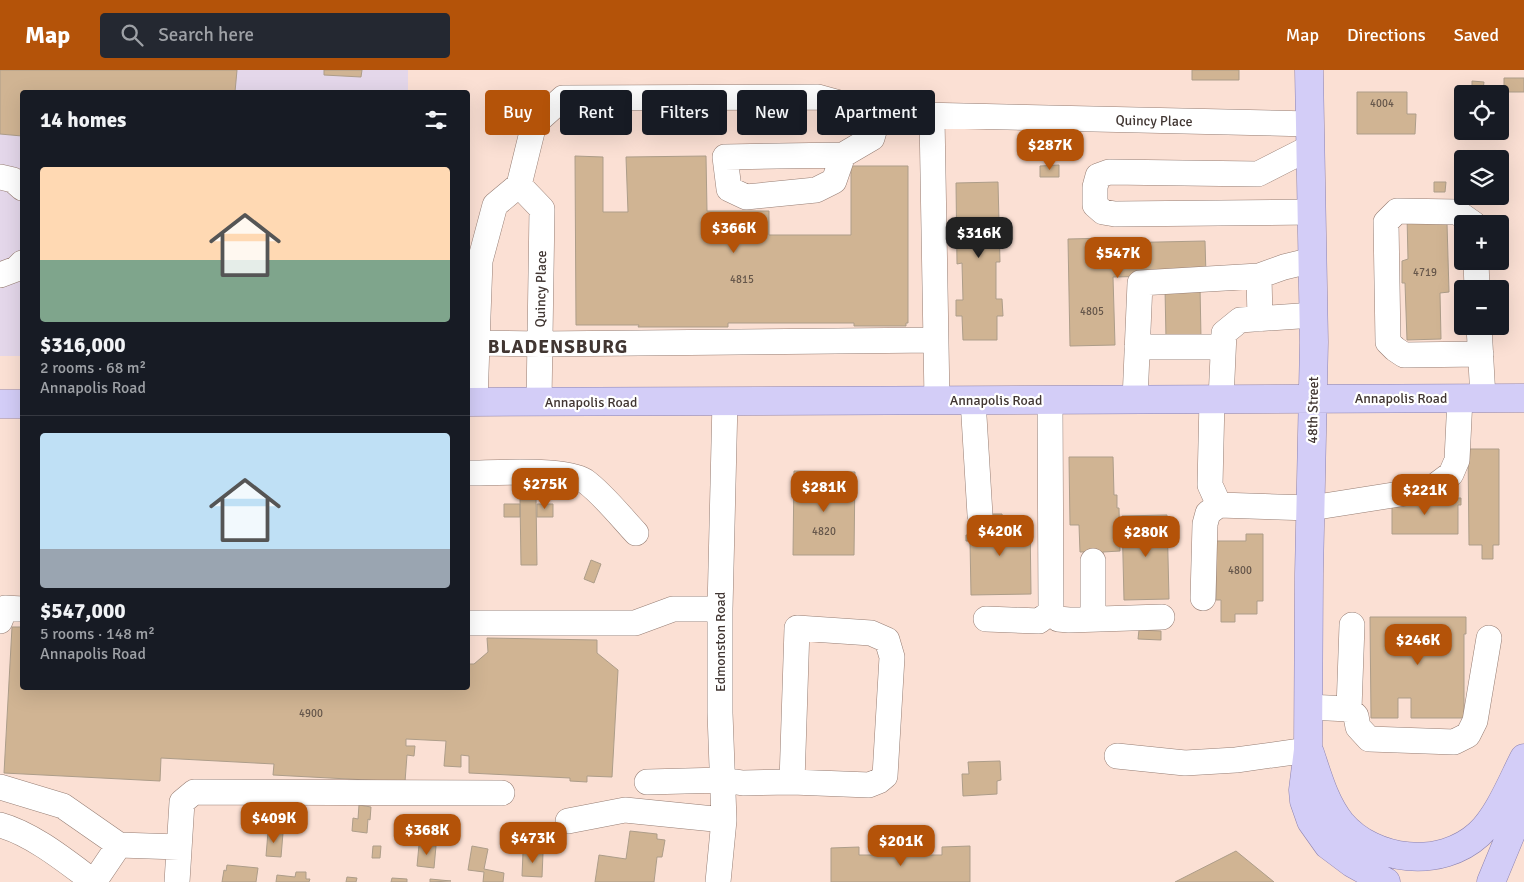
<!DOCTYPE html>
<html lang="en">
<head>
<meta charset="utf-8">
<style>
  :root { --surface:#171b24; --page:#242831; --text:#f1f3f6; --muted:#9ea1a6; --line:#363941; --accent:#b45309 }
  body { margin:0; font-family:Signika,sans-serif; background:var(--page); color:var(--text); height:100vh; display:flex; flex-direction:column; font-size:19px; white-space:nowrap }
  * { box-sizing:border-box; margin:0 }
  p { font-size:16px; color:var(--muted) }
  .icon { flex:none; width:28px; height:28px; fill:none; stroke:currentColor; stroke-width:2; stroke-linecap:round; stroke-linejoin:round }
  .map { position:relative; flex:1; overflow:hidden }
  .panel { position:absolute; left:20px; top:20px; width:450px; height:600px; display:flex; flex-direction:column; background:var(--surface); border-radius:5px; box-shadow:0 5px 20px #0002 }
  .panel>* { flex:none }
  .guide { position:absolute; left:485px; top:20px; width:475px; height:45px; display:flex; gap:10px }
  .controls { position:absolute; left:1454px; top:15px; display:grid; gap:10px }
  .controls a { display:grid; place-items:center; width:55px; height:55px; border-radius:5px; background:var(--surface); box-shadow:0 5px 20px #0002; font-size:25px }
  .price { position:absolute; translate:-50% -42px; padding:0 11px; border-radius:10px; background:var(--accent); color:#fff; font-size:16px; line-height:32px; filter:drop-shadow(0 1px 2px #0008) }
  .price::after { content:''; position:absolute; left:50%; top:30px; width:15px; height:11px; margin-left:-8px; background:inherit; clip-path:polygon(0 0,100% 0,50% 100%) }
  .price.active { background:#222; color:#fff }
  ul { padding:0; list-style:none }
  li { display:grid; align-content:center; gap:10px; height:265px; padding:0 20px }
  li+li { border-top:1px solid var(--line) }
  li span { display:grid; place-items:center; height:155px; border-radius:5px; color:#555 }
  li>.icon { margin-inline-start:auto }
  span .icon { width:90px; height:90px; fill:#fffc; stroke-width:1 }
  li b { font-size:21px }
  h2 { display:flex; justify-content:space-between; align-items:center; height:60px; padding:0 20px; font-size:21px }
  .tag { padding:0 18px; border-radius:5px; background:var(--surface); box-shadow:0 5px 20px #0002; font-size:18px; line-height:45px }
  .tag.active { background:var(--accent); color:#fff }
  header { display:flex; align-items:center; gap:30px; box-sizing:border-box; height:70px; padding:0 25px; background:var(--accent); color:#fff }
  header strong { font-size:24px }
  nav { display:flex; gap:28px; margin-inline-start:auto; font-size:18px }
  .search { width:350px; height:45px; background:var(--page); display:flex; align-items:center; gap:12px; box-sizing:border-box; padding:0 18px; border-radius:5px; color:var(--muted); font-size:19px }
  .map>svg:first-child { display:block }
</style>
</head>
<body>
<header>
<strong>Map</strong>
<div class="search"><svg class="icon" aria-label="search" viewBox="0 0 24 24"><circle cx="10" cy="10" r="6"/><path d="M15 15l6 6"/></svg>Search here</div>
<nav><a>Map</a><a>Directions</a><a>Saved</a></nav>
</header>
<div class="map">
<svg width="1524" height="812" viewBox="0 0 1524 812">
  <rect width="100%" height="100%" fill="#fbe0d4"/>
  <path fill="#e4d7ea" d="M0,0H408V22H22V286H0Z"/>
  <path fill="#d0b493" stroke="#ad9d89" d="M0,0H237L235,22H22V66L0,64Z
    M324,0H362L361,7L324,5Z
    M1192,0H1239V10H1192Z
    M1504,8H1524V22H1504Z
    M1472,11L1484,12L1483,20H1472Z
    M1357,22H1407V44H1416L1415,64H1357Z
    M575,86L603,87V142H628L626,87L706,86L707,141H769V165H851V96H908V253H906V256H854V253H728V257H638L639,255H576Z
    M1059,95V107H1040V96Z
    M998,112L1000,192H996V229H1002L1003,246H997V270H963L962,246H956V230H963L962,193L957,194L956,113Z
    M1434,112H1446L1445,122H1434Z
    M1407,146L1447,153L1449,222L1440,223L1441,269L1407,270L1405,213H1402V191L1408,189Z
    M1112,168V173L1205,171L1206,205L1113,207L1115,275L1070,276L1068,169Z
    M1200,217L1201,268L1166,269L1165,218Z
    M1468,379H1499V475H1493V489H1482V475H1469Z
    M1069,387H1113L1114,425H1117V438H1119L1120,481L1103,482V488L1096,482H1080L1079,455H1070Z
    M794,401L855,402L854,485H793Z
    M520,428H536L537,495H521Z
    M1392,428H1461V435H1458V464H1392Z
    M504,434H520V447H504Z
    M537,434H553V447H537Z
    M991,444H1002L1003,452L1030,451L1031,524L971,525L970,471H966V465H969V453L987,452V449H992Z
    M1167,445L1169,529L1124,530L1122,446Z
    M1246,464H1263V531H1257V544H1235V552H1221V530H1216V471H1246Z
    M591,490L601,494L594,513L584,509Z
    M1370,547H1466V564H1464V648H1411V628H1398V648H1371Z
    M12,557H22V618H468V594H474L488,582L487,568L597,570V583L618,600L612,707L587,706V712L570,711V708L469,703V686L461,685V697L444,696L446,671L406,669V676H415L414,686L407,685L405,712L273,705L274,694L161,688L160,711L4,703Z
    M1139,560L1161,561V570L1138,569Z
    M1000,691L1001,710L997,711V724L963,726L962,704H969L968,692Z
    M359,735L371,737L370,750L368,749L367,763L352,761L353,748L358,749Z
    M630,761L657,764V769L665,770L662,787H657L654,812H595L599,785L626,789Z
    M268,762L283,763L281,787L266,786Z
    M419,775L436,776L434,798L417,796Z
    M373,776H381L380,788H372Z
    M472,776L488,779L484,799L504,803L503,812H483L484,802L468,800Z
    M970,776V812H831V778L859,777V785H942V777Z
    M1236,781L1274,812H1175Z
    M523,782L543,783L542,807L522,806Z
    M227,795L258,798L256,812H222L224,800L226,801Z
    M296,802H306V809H310L309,812H276L277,805L295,807Z
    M347,807L357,808L356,812H346Z
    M392,808L407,809V812H391Z
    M430,809L451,811L430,812Z"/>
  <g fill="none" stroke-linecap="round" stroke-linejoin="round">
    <defs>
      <path id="minor" d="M932,47L937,330
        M1311,77L1258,104L1109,102L1098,106L1095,117V135L1103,142L1115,144L1312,142
        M843,85L834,111L816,120L746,127L729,119L725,87L843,85L872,68L879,44
        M0,107L13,110L22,118
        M519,115L534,54L563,28L818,27L879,44L1310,54
        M1474,154L1457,142L1397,141L1386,152L1388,272L1395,279L1404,285L1481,284
        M1476,191L1477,219
        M0,205L16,199L22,193
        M1259,206L1260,249
        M1479,256L1483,328
        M477,273L480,191L495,135L519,115L542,139L539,332
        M1137,277H1223
        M973,330L980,445
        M1050,330L1051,542L1058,549L1069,550L1162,547
        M1135,330L1140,213L1259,206L1284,197L1313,190
        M1212,330L1210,415L1219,435
        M1221,330L1224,263L1240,250L1314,245
        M475,332L477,273L540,274L936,270
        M468,403C493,403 565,398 585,411C602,423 621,447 636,463
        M1093,491V549
        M1203,528L1205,454L1208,443L1219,435L1311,438L1431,419L1451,404L1457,390L1460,328
        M986,549L1039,551L1051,542
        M0,551L5,538L22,539
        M468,553H635L673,539H720
        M1308,637L1349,639L1356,646L1358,657L1369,669L1454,672L1468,665L1475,651L1489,568
        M1349,639L1352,555
        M1117,686L1185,693L1236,690L1308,680
        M647,712L723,710L743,713L792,712L869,715L879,711L885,706L892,587L887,570L871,563L797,558L792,712
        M0,717L63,736L119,775L94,812
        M568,751L625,740L724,750
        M0,755C33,764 67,792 94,812
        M119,775L179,777
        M177,812L182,732L194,722L502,723
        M718,812L724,750L720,643V539L725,331"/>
      <path id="major" d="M1309,0L1314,272L1309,504L1308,680L1303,720L1304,731L1311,751L1328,775L1352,793L1386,812
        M468,332L1524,328
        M0,334H22
        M1310,683C1318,707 1325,733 1341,753C1374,792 1441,799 1479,764C1499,745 1512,711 1524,688
        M1491,812L1524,732"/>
    </defs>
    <use href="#minor" stroke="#967d73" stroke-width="26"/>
    <use href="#major" stroke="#8c82af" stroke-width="29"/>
    <use href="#minor" stroke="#fff" stroke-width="25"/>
    <use href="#major" stroke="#d3cdf7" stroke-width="28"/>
  </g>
  <g text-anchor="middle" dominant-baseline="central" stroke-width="4.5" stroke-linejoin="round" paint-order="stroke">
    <g font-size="11" fill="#65564a">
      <text x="1382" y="33">4004</text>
      <text x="1425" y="202">4719</text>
      <text x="742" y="209">4815</text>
      <text x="1092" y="241">4805</text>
      <text x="824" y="461">4820</text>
      <text x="1240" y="500">4800</text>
      <text x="311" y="643">4900</text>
    </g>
    <g font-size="14" fill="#413632" stroke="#fff">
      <text transform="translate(1154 51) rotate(1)">Quincy Place</text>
      <text transform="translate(541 219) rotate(-89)">Quincy Place</text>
      <text x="1401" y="328">Annapolis Road</text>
      <text x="996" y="330">Annapolis Road</text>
      <text x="591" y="332">Annapolis Road</text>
      <text transform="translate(1313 340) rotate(-89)">48th Street</text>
      <text transform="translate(720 572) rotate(-90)">Edmonston Road</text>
    </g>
    <g font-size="19" font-weight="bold" letter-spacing="1" fill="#413632" stroke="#fff">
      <text x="558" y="277">BLADENSBURG</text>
    </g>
  </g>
</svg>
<div class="controls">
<a><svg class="icon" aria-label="locate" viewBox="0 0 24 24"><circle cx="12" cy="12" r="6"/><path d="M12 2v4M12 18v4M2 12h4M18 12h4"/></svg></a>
<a><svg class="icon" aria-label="layers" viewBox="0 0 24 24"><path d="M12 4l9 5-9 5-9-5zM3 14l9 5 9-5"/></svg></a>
<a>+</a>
<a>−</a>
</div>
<b class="price" style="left:1050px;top:101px">$287K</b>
<b class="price" style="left:734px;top:184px">$366K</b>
<b class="price active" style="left:979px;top:189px">$316K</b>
<b class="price" style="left:1118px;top:209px">$547K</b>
<b class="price" style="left:545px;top:440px">$275K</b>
<b class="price" style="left:824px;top:443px">$281K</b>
<b class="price" style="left:1425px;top:446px">$221K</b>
<b class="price" style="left:1000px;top:487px">$420K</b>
<b class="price" style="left:1146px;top:488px">$280K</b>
<b class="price" style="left:1418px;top:596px">$246K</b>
<b class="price" style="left:274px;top:774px">$409K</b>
<b class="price" style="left:427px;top:786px">$368K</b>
<b class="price" style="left:533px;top:794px">$473K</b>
<b class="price" style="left:901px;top:797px">$201K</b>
<div class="guide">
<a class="tag active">Buy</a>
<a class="tag">Rent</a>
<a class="tag">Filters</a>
<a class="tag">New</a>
<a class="tag">Apartment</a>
</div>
<section class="panel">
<h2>14 homes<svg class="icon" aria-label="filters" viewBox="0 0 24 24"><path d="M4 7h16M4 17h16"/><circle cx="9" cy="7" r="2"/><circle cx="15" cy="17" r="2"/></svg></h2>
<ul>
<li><span style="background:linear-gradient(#ffd9b3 60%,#7fa58c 0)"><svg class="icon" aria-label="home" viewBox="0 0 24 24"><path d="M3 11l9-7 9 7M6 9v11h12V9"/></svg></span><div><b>$316,000</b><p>2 rooms · 68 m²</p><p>Annapolis Road</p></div></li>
<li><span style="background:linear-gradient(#bfe0f5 75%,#9aa5b1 0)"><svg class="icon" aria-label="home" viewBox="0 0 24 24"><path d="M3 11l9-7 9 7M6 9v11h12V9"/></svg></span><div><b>$547,000</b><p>5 rooms · 148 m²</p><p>Annapolis Road</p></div></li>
</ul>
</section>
</div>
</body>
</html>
